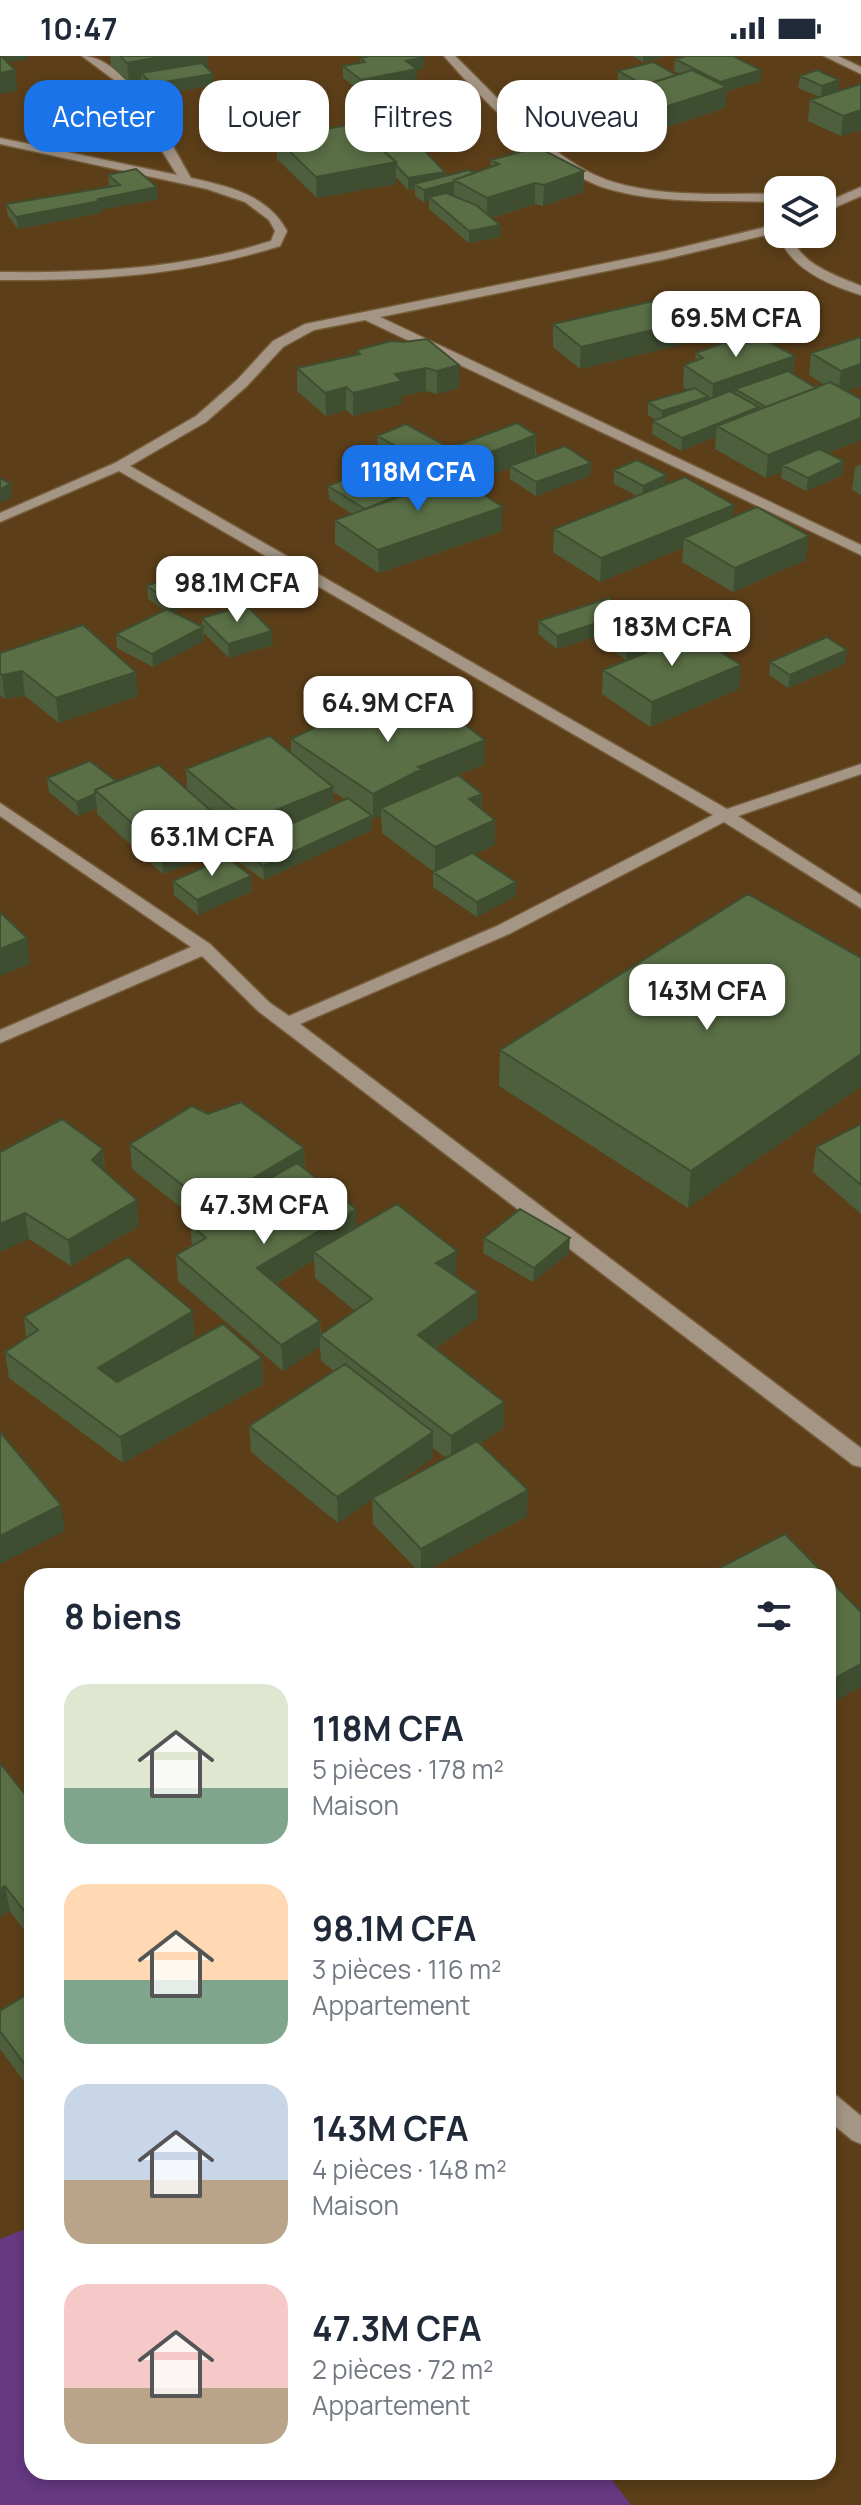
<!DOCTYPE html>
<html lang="fr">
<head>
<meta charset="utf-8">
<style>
  :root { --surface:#fff; --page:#f2f2f3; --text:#1f2937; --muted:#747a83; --accent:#1a73e8 }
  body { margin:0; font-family:Manrope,sans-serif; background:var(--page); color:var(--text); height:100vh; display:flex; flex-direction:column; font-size:30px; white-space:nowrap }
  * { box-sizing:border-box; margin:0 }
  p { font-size:26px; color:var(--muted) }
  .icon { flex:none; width:44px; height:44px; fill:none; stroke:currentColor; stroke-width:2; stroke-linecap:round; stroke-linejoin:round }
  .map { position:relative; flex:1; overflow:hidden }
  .panel { position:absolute; left:24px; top:1512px; width:812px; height:912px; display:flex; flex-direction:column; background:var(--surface); border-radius:24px; box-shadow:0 4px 12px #0003 }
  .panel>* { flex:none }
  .guide { position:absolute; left:24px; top:24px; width:814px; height:72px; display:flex; gap:16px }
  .controls { position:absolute; left:764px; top:120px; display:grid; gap:16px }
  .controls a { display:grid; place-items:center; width:72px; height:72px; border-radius:16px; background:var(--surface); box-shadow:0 4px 12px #0003; font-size:40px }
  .price { position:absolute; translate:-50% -68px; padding:0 18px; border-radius:16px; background:#fff; color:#222; font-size:26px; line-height:52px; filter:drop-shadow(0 2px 4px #0008) }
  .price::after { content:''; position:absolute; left:50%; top:48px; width:24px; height:18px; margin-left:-12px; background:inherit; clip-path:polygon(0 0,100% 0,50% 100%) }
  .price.selected { background:var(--accent); color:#fff }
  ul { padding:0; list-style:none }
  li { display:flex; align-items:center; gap:24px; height:200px; padding:0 40px }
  li span { display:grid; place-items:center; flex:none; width:224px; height:160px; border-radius:24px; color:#555 }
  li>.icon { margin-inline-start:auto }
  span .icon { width:96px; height:96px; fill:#fffc; stroke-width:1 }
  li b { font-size:34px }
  h2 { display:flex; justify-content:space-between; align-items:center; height:96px; padding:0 40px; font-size:34px }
  .tag { padding:0 28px; border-radius:24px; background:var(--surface); box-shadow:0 4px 12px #0003; font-size:28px; line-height:72px }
  .tag.selected { background:var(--accent); color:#fff }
  .status { display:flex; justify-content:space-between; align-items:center; height:56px; padding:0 40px; background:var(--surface); direction:ltr }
  .status svg { height:22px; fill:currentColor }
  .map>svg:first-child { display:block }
</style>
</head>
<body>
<div class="status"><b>10:47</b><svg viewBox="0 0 49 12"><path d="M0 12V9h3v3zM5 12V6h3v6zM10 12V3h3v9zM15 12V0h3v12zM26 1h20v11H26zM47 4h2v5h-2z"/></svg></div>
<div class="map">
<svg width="861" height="2449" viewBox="0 0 861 2449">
  <rect width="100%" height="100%" fill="#5c3f19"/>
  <path fill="#663983" d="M23,2174L32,2176V2416H606L631,2449H0V2183Z"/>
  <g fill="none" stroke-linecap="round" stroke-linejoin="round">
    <defs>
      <path id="minor" d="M82,0C127,0 171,87 191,122C228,130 268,139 287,175L280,190C188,219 96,225 0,224V216C93,217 182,213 271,185L275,175L269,164L245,146L207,133L0,88V82L177,119L121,29Z
        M444,0H455C499,42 554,108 613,126C665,142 724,137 778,138V146C721,144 658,149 602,131C551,113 479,41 444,0Z
        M824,0H838L861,11V18Z
        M861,131V140L822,157V148Z
        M778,168V176L666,203L380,261L861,489V499L365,264L314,274L283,291L247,330L206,366L130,410L727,753L861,708V718L738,760L861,839V852L724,766L509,878L300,968L861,1392V1411L853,1409L258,955L202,900L0,987V974L191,891L0,760V747L210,888L270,947L289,960L497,870L713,759L119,415L0,466V457L115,407L196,360L237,324L273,285L305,268L666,195Z
        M778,178H790C801,209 833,218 861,230V239C828,229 789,212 778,178Z
        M828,2036L837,2040L861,2060V2088L852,2084L828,2064Z"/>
    </defs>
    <use href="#minor" stroke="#765c3a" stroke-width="3"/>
    <use href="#minor" fill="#a49584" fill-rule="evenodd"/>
  </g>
  <path fill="#4d5f3c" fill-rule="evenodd" d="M110,0H207L208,13L213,18L214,29L152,40L142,29L141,25L129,27L111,10Z
    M633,0H661V2L643,6Z
    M424,1V12L417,14V25L362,36L343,22V10L360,7V2Z
    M675,3L761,25L727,35L725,52L664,72L646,64L637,66L620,57L621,37L630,34L618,27V15L676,19L681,18L674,15Z
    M800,20L839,24L838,35L861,28V74L841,80L808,65L810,44L820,41L798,32Z
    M276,82L384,96L445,116V120L474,117L490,111L491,104L584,115L583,136L543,150L535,148L492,162L500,169V181L469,187L429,153V145L424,146L415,140V133L408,134L396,121V128L317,142L277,103Z
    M108,119L158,143L101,154V157L18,173L8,160L6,148L109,131Z
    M686,266L684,288L580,313L553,291V268Z
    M861,281V330L846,335L861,343V384L828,397L844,405L843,419L806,435L781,422L782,416L766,422L715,393L716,381L681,395L652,378L653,365L656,364L648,359V346L687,334L683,331L684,309L695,305L696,297L793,318L816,332L824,329L809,319L811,297Z
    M404,286L459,332L437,338L426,335L402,340V348L353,360L346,354L326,360L297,335V312L357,298V294Z
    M536,379V401L591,407L590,420L536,440L510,423V412L470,427L464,424L462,425L502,475L379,517L335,488V464L352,458L329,443L328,430L386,408L378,403L377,380L450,392Z
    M861,408V439L852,434L855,411Z
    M614,414L666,428L733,461L806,504L733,536L682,506L683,492L600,526L553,496L554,473L637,440L614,428Z
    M219,522L220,536L173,556L202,571V562L273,589L229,602L204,577V585L153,611L117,592L116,578L164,554L148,543L147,530Z
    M539,565L627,567L672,572L671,586L626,604L605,589L606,577L557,593L538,578Z
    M0,597L138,640L59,667L25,640L5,643L0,639Z
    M770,606L845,608L788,632L769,619Z
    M603,614L739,633L650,671L602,638Z
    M366,668L485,708L458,719L482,738V754L495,789L474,798L516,826V840L477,861L433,831V816H434L382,777L381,759L373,763L372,762V774L264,824L240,807L239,792L247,789L226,771L228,793L163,818L97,758V752L78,760L49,736L47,722L116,725L187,734L186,713L291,697V683ZM333,736L345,743L334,749Z
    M251,820L252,835L198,859L174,839L173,825Z
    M748,838L688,1152L499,1030L500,994Z
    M208,1058L304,1092L305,1114L356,1153V1172L456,1221L478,1236V1262L436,1292L504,1346V1372L480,1387L527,1460L421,1518L373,1468L372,1443L338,1467L251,1396L249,1370L334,1315L321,1305L320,1291L283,1315L178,1225L176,1199L192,1190L190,1168L197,1164L132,1113L130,1088ZM314,1204L315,1222L355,1255L321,1278L320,1265L276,1228ZM433,1392L446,1402L382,1437L433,1402Z
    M861,1068V1158L813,1116L816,1091Z
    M103,1093L105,1115L139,1170L71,1210L29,1183L0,1096Z
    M484,1182L569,1197L533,1226L483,1197Z
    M24,1261L195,1281L154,1305L262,1302L263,1328L123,1407L9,1322L5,1296L26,1282Z
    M0,1707L32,1747V1885L10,1855L0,1861Z
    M32,1935V2036L0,1993V1955Z"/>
  <path fill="#3f4e31" d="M0,0H27L28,3L0,8Z
    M164,0H207L208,12L141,17V25L129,27L127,7Z
    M643,0H661V2L643,6Z
    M424,1V12L417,14V25L362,36L361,24L406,5Z
    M15,14L17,35L0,38V17Z
    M761,14V25L727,35L725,52L664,72L665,51L719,34L720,26Z
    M213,18L214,29L152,40V28Z
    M839,24L838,35L821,41L822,30Z
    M648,43L646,64L637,66L638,45Z
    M861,54V74L841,80L843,60Z
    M396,106V128L317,142L316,121Z
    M584,115L583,136L543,150L544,129Z
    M445,116V128H414L415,133L408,134V122Z
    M454,126V139L433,144L429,141V145L424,146V134Z
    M535,127V148L487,163V142Z
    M157,131L158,143L101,154V157L18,173L16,161Z
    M500,169V181L469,187V175Z
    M686,266L684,288L580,313L581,291Z
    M795,300L793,322L735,333V343L712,351L713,328Z
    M861,308V330L838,338L841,315Z
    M459,309V332L437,338V315Z
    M426,312V335L402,340V348L353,360V337L395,318Z
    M346,331V354L326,360L325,337Z
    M708,341V354L661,368L662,355Z
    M759,351L758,364L717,370L716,381L681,395L682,382Z
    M861,362V384L790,412L782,409V416L766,422L768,399Z
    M536,379L535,402L510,410V412L470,427V404Z
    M464,401V424L438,436V413Z
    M844,405L843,419L806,435L808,422Z
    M591,407L590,420L536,440V426Z
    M667,419L666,432L643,443V430Z
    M434,425V438L365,453Z
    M11,428L12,441L0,447V433Z
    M734,449L732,472L684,482L683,492L600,526L601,502Z
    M503,451L502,475L379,517L378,494Z
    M809,480L806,504L733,536L735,512Z
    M219,522L220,536L169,557L168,544Z
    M628,557L627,570L606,575V577L557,593V580Z
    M203,571L204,585L153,611L152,598Z
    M672,572L671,586L626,604L627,590Z
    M272,575L273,589L229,602L228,588Z
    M847,594L845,608L788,632L790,619Z
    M741,609L739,633L650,671L652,646Z
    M22,615L25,640L5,643L2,619Z
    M136,616L138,640L59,667L56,642Z
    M485,684V708L381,752V759L373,763V738L418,711Z
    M333,731L334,756L249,790L248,765Z
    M95,738L97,752L78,760L77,746Z
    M482,738L481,763L469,743Z
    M372,760V774L264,824L263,810Z
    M495,764V789L435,816V791Z
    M226,768L228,793L163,818L161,793Z
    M251,820L252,835L198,859L197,844Z
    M516,826V840L477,861V846Z
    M27,882L30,908L0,920V893Z
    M861,998V1031L688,1152L691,1115Z
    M304,1092L305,1118L209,1174L208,1149Z
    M103,1093L105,1119L92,1104Z
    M137,1144L139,1170L71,1210L68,1184Z
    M356,1153V1179L314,1196V1204L258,1238L257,1212Z
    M25,1157L29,1183L0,1196V1168Z
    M570,1182L569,1197L533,1226L534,1212Z
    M457,1195L456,1221L436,1207Z
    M478,1236V1262L418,1305V1279Z
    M193,1255L195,1281L101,1338L98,1312Z
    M320,1265V1291L283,1315L281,1289Z
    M262,1302L263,1328L123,1407L120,1381Z
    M504,1346V1372L451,1406V1380Z
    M433,1376V1402L338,1467L337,1441Z
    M528,1434L527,1460L421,1518V1493Z
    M61,1449L65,1475L0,1508V1480Z
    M861,1608V1631L828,1649V1626Z
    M5,1830L10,1855L0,1861V1833Z"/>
  <path fill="#5a6f46" stroke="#3f4e31" stroke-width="2" d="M0,0H1L15,14L0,17Z
    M120,0H164L127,7Z
    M371,0H422L424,1L406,5L417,13L361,24L343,10L365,6L360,2Z
    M687,0H733L761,14L720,26L675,3Z
    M653,6L676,19L644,29L618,15Z
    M202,7L213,18L152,28L141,17Z
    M692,14L727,31L665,51L648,43L638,45L621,37Z
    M817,14L839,24L822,30L800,20Z
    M861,28V54L843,60L810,44Z
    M354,68L396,106L316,121L276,82Z
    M420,90L445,116L408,122L396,109V106L384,96Z
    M528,94L545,95L584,115L544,129L535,127L487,142L454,124L499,108L491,104Z
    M136,113L157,131L98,143L100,145L16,161L6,148L120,129L108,119Z
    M469,114L474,117L454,124V126L424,134L414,128Z
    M446,137L476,149L500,169L469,175L429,141Z
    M658,244L686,266L581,291L553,268Z
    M861,281V308L841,315L811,297Z
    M762,282L795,300L713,328L684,309L703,302L696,297L731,284L747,287Z
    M427,283L459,309L437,315L426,312L395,318L402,325L353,337L346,331L325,337L297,312L360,298L357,294L391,285L404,286Z
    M788,315L816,332L766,351L735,333Z
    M830,326L861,343V362L768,399L717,370Z
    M695,332L708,341L662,355L648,346Z
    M730,335L759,351L682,382L653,365Z
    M517,367L536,379L470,404L464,401L438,413L377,380L406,368L450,392Z
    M565,390L591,407L536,426L510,410Z
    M819,393L844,405L808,422L782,409Z
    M396,403L434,425L365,453L328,430Z
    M637,404L667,419L643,430L614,414Z
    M456,421L503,451L378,494L335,464Z
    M685,421L734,449L601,502L554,473Z
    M0,422L11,428L0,433Z
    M757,451L809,480L735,512L684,482Z
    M197,509L219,522L168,544L147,530Z
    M609,542L628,557L557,580L539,565Z
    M246,549L272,575L228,588L202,562Z
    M167,553L203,571L152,598L116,578Z
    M652,558L672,572L627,590L606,575Z
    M83,569L136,616L56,642L22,615L2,619L0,617V597Z
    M692,578L741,609L652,646L603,614Z
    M827,581L847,594L790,619L770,606Z
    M431,643L485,684L418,711L422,713L373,738L291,683L348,656L366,668Z
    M270,680L333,731L248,765L186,713Z
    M90,705L116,725L95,734V738L77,746L47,722Z
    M159,709L226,768L161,793L95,734Z
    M458,719L482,738L469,743L495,764L435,791L381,752Z
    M348,742L372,760L263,810L239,792Z
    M472,797L516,826L477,846L433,816Z
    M227,801L251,820L197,844L173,825Z
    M748,838L861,902V998L691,1115L500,994Z
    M0,856L27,882L0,893Z
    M241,1046L304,1092L208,1149L130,1088L192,1050L208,1058Z
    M62,1063L103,1093L92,1104L137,1144L68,1184L25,1157L0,1168V1096Z
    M861,1068V1129L816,1091Z
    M297,1107L356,1153L257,1212L320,1265L281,1289L176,1199L206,1182L190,1168Z
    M397,1148L457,1195L436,1207L478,1236L418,1279L504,1346L451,1380L320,1279L372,1243L314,1196Z
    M520,1153L570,1182L534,1212L484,1182Z
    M128,1201L193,1255L98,1312L117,1326L223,1268L262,1302L120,1381L5,1296L38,1274L24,1261Z
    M345,1308L433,1376L337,1441L249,1370Z
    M0,1376L61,1449L0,1480Z
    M477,1385L528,1434L421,1493L372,1442Z
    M785,1478L826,1520H704Z
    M828,1522L861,1556V1608L828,1626Z
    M0,1707L32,1747V1865L5,1830L0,1833Z
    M32,1935V2018L0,1975V1955Z"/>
</svg>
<div class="controls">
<a><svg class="icon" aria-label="layers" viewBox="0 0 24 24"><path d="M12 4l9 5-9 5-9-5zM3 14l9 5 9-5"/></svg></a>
</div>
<b class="price" style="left:736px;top:303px">69.5M CFA</b>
<b class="price selected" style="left:418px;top:457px">118M CFA</b>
<b class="price" style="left:237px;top:568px">98.1M CFA</b>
<b class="price" style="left:672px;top:612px">183M CFA</b>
<b class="price" style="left:388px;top:688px">64.9M CFA</b>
<b class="price" style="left:212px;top:822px">63.1M CFA</b>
<b class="price" style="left:707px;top:976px">143M CFA</b>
<b class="price" style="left:264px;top:1190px">47.3M CFA</b>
<div class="guide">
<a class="tag selected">Acheter</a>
<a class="tag">Louer</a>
<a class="tag">Filtres</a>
<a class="tag">Nouveau</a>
</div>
<section class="panel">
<h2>8 biens<svg class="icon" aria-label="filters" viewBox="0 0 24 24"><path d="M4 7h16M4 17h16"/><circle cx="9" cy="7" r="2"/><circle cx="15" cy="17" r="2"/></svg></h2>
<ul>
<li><span style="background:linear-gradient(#dfe7d0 65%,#7fa58c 0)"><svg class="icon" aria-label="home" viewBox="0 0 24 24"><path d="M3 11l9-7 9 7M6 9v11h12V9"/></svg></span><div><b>118M CFA</b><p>5 pièces · 178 m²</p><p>Maison</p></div></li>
<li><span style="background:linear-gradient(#ffd9b3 60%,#7fa58c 0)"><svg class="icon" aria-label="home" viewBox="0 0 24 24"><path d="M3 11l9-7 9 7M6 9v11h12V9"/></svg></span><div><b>98.1M CFA</b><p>3 pièces · 116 m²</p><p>Appartement</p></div></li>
<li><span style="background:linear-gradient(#c9d6e8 60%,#b9a48a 0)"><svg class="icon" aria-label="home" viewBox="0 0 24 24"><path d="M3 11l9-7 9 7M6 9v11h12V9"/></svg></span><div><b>143M CFA</b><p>4 pièces · 148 m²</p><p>Maison</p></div></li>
<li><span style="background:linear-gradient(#f6c9c9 65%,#b9a48a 0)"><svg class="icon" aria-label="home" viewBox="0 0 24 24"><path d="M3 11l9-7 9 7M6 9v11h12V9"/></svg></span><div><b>47.3M CFA</b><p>2 pièces · 72 m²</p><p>Appartement</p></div></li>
</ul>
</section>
</div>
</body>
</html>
